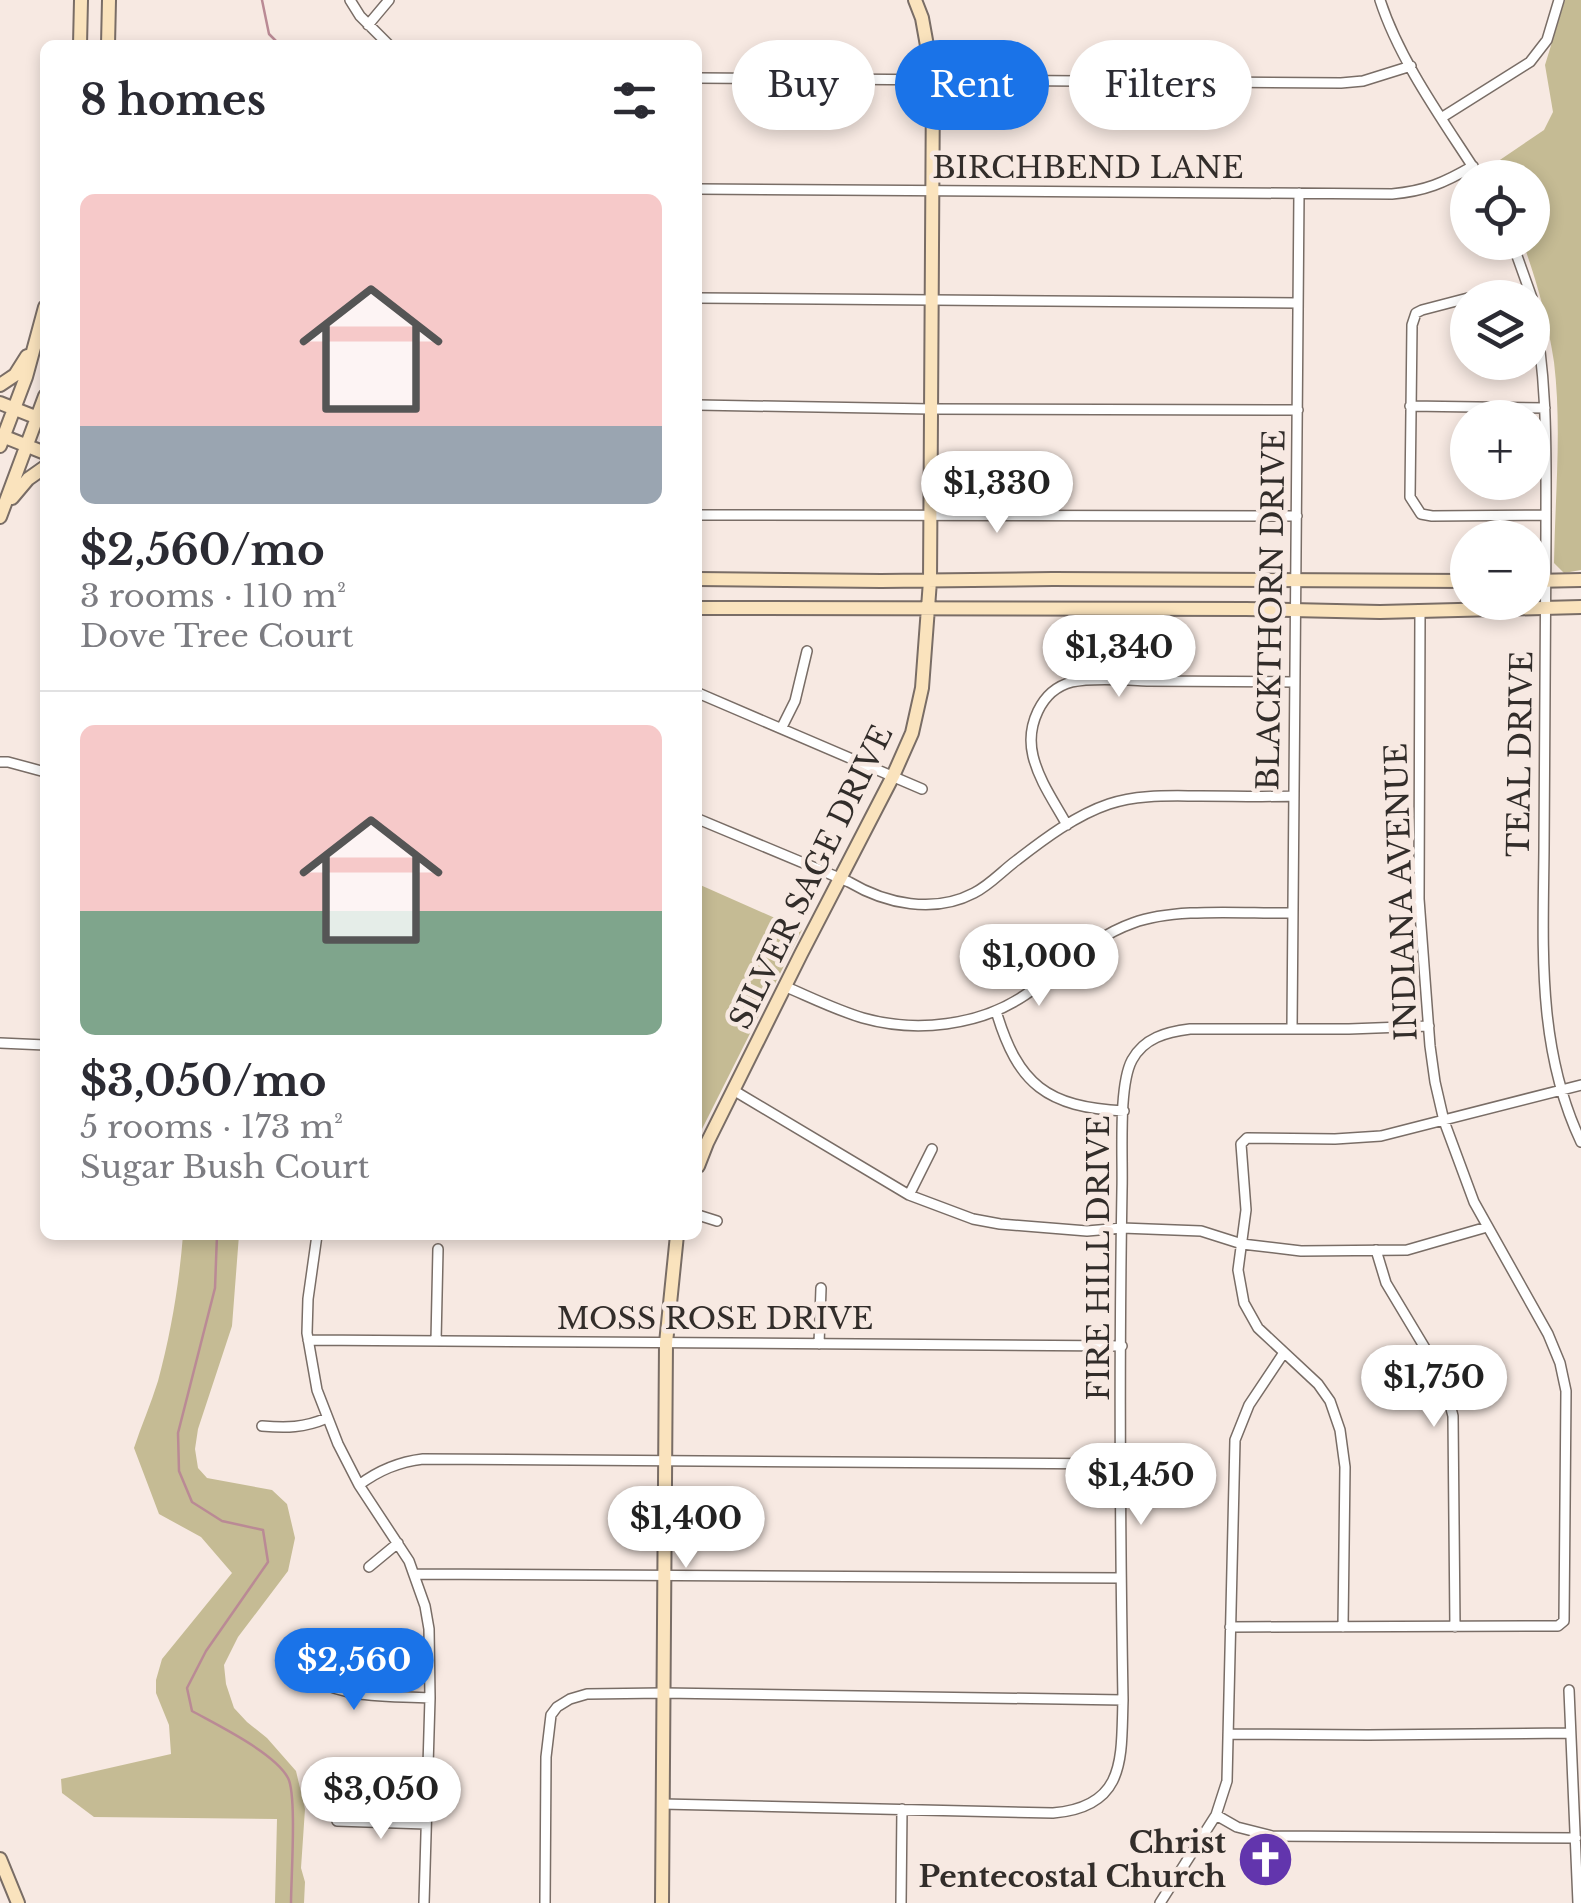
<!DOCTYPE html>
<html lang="en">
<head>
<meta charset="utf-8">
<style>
  :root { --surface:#fff; --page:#f2f2f3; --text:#2b2b33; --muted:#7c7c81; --line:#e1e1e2; --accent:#1a73e8 }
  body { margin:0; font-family:"Libre Baskerville",serif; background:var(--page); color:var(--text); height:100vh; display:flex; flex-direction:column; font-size:38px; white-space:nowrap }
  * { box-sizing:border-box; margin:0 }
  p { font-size:32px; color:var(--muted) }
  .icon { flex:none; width:55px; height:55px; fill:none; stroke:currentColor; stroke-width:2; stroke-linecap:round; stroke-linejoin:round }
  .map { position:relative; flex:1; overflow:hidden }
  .details { position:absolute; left:40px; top:40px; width:662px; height:1200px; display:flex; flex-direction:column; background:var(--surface); border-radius:15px; box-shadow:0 5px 15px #0003 }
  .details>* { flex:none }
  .banner { position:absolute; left:732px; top:40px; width:698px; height:90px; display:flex; gap:20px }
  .fabs { position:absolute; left:1450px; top:160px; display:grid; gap:20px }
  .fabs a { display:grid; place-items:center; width:100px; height:100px; border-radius:50%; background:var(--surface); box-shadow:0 5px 15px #0003; font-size:50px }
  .price { position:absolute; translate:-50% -85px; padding:0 22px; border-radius:35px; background:#fff; color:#222; font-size:32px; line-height:65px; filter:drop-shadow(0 2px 5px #0008) }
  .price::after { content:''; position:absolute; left:50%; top:60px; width:30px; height:22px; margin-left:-15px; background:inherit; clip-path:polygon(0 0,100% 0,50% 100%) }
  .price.selected { background:var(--accent); color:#fff }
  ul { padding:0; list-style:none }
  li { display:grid; align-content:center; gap:20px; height:530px; padding:0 40px }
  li+li { border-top:2px solid var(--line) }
  li span { display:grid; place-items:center; height:310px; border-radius:15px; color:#555 }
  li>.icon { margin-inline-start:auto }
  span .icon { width:180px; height:180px; fill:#fffc; stroke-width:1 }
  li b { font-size:42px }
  h2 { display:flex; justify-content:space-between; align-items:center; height:120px; padding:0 40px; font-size:42px }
  .pill { padding:0 35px; border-radius:45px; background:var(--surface); box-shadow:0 5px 15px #0003; font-size:35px; line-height:90px }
  .pill.selected { background:var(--accent); color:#fff }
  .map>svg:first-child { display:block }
</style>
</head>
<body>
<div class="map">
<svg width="1581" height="1903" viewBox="0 0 1581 1903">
  <rect width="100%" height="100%" fill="#f7e9e2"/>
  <path fill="#c5bb94" d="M1565,0H1581V570L1564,573L1554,563C1555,497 1562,428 1554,362C1548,321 1537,282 1523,243L1532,242V178L1492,177L1488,168L1544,130L1553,112L1545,65Z
    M698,884L802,930L698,1137Z
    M183,1235H239L232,1326L198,1429L195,1449L198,1468L207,1478L272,1490L287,1504L295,1538L288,1571L238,1637L224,1665L226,1684L234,1708L247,1722L267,1738L296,1771L305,1809L301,1868L305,1882L304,1903H275L277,1819L94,1817L62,1793L61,1779L171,1754L169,1725L156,1693V1680L162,1659L232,1573L201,1537L159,1514L134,1448C141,1426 151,1404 158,1381C171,1333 179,1285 183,1235Z"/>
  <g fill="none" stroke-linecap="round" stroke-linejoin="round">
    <path stroke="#ba8a95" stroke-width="2.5" d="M262,0L269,34L280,45
      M217,1235L215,1288L178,1433L179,1471L192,1502L222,1521L263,1530L268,1562L206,1651L187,1688L192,1711C217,1725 275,1753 288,1778C297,1795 291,1879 291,1903"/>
    <defs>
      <path id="street" d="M350,0L360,16L389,45
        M1380,0C1400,62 1445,123 1480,178
        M368,25L389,0
        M698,78L1341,83L1363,81L1411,66
        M801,78L803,57
        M1441,118L1530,62L1547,40L1559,0
        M698,189L1392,194C1425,191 1444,183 1473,166
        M1512,242L1532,298
        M698,298L1298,303
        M1468,298L1422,310L1416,313L1412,325L1410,497L1421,514L1432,516L1546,515
        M1469,298L1490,292
        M1532,302C1548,377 1546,454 1546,530C1546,637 1544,743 1544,850C1543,950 1537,1049 1581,1142
        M698,405L931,409L1298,410
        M1410,406L1545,408
        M698,515L1297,516
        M698,693L922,789
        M782,727L795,701L807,651
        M0,762H8L45,772
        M698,819L849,882C886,904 934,914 974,893C990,885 1002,871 1017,860C1044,839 1076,815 1109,804C1138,794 1171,796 1201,796C1232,796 1263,797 1294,796
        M1067,825C1055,803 1039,781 1033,756C1026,727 1040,690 1072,682C1092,677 1127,680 1149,681C1197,681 1246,682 1295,682
        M784,986C810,997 836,1010 863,1018C916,1033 979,1026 1025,995C1062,971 1090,938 1133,923C1176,907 1247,914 1293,913
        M996,1011C1018,1085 1047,1107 1124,1111
        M1292,1028L1299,193
        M0,1043L45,1045
        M733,1090L909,1195L973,1219L1000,1224L1087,1231L1122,1228L1201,1231L1242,1244L1301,1251L1407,1250L1487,1227
        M909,1195L932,1149
        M698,1215L717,1221
        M317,1235L308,1299L307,1333L317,1390L338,1444L359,1485L409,1561L425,1606L429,1629L430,1698L424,1903
        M1376,1250L1386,1283L1443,1378L1453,1416L1455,1627
        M308,1340L1122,1346
        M436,1341L438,1249
        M819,1344L821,1288
        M262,1426C286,1428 304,1428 327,1418
        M359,1485C379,1470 398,1462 423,1459L1122,1464
        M369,1567L398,1543
        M414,1574L1121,1578
        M1230,1627L1558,1626L1564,1621L1566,1391L1560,1363L1548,1334L1474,1202L1444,1121L1435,1082L1430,1046L1419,899L1420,611
        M1343,1627L1345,1467L1340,1430L1330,1401L1318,1384L1258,1328L1244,1303L1238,1270L1246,1210L1241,1144L1247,1138L1335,1139L1381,1136L1581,1085
        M296,1670C343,1700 377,1695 430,1698
        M1569,1690L1578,1903
        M1228,1734L1368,1735L1570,1733
        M662,1804L1053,1813C1127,1807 1121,1757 1123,1700C1120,1530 1119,1359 1122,1189C1123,1157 1118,1086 1132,1060C1144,1038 1166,1032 1190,1029H1349L1429,1026
        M1216,1815L1237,1827L1272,1836L1576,1838
        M337,1821L426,1824
        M545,1903L546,1757L551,1715L557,1707L570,1699L587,1694L663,1693L1123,1700
        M901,1903L902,1809
        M1160,1903L1216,1815L1227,1781L1235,1440L1249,1405L1283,1354"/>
      <path id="secondary" d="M80,45L81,0
        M108,45L109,0
        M0,385L15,375L27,356
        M0,403L43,420
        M0,435L45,453
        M0,446L26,377L45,307
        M12,498L28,479L45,467
        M0,517L45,396
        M698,579L881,581L1053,579L1468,581
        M1532,581L1581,580
        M698,608L1246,609L1380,612L1581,607
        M698,1166L707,1143L801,954L893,776L912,733L922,688L930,581L933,79L922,18L915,0
        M0,1859L18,1903
        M662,1903L666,1343L677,1235"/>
    </defs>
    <use href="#street" stroke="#796d66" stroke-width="12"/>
    <use href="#secondary" stroke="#796d66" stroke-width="16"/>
    <use href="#street" stroke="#fff" stroke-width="9"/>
    <use href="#secondary" stroke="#fae3bd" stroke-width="12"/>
  </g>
  <defs>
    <symbol id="church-disc" viewBox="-11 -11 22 22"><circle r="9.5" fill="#6235ad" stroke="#f7e9e2"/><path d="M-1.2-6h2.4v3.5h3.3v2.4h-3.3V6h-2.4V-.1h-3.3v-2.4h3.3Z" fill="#fff"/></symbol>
  </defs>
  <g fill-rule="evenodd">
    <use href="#church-disc" x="1234" y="1828" width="63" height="63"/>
  </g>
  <g text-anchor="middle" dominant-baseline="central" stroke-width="9" stroke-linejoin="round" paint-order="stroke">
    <g font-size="30" fill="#322d2a" stroke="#f7e9e2">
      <text x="1088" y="167">BIRCHBEND LANE</text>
      <text transform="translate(1271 610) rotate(-89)">BLACKTHORN DRIVE</text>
      <text transform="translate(1520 754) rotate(-89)">TEAL DRIVE</text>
      <text transform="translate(811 877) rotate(-64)">SILVER SAGE DRIVE</text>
      <text transform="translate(1401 892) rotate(-92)">INDIANA AVENUE</text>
      <text transform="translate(1098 1258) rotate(-90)">FIRE HILL DRIVE</text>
      <text x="715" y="1318">MOSS ROSE DRIVE</text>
    </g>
    <g font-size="30" font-weight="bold" fill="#322d2a" stroke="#f7e9e2" text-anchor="end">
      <text x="1226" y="1842">Christ<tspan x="1226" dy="34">Pentecostal Church</tspan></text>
    </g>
  </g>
</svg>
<div class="fabs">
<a><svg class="icon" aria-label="locate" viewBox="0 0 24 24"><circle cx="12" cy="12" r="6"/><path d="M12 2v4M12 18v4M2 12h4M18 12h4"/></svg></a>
<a><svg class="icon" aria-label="layers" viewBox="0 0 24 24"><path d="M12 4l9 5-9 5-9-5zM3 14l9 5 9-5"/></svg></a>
<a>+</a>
<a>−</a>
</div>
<b class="price" style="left:997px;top:536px">$1,330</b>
<b class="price" style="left:1119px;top:700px">$1,340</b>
<b class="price" style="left:1039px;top:1009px">$1,000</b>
<b class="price" style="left:1434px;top:1430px">$1,750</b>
<b class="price" style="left:1141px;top:1528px">$1,450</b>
<b class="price" style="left:686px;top:1571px">$1,400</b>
<b class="price selected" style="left:354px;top:1713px">$2,560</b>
<b class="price" style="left:381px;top:1842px">$3,050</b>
<div class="banner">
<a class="pill">Buy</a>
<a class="pill selected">Rent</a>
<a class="pill">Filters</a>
</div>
<section class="details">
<h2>8 homes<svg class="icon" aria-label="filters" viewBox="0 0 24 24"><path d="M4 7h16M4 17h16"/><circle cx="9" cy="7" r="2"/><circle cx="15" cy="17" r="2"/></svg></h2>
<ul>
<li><span style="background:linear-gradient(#f6c9c9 75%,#9aa5b1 0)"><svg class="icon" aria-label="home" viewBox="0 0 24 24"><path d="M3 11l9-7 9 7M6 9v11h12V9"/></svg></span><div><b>$2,560/mo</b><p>3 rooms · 110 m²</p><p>Dove Tree Court</p></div></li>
<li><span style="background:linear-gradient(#f6c9c9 60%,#7fa58c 0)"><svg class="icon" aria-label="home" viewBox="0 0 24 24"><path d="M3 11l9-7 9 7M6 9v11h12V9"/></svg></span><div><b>$3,050/mo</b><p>5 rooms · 173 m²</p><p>Sugar Bush Court</p></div></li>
</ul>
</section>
</div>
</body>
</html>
